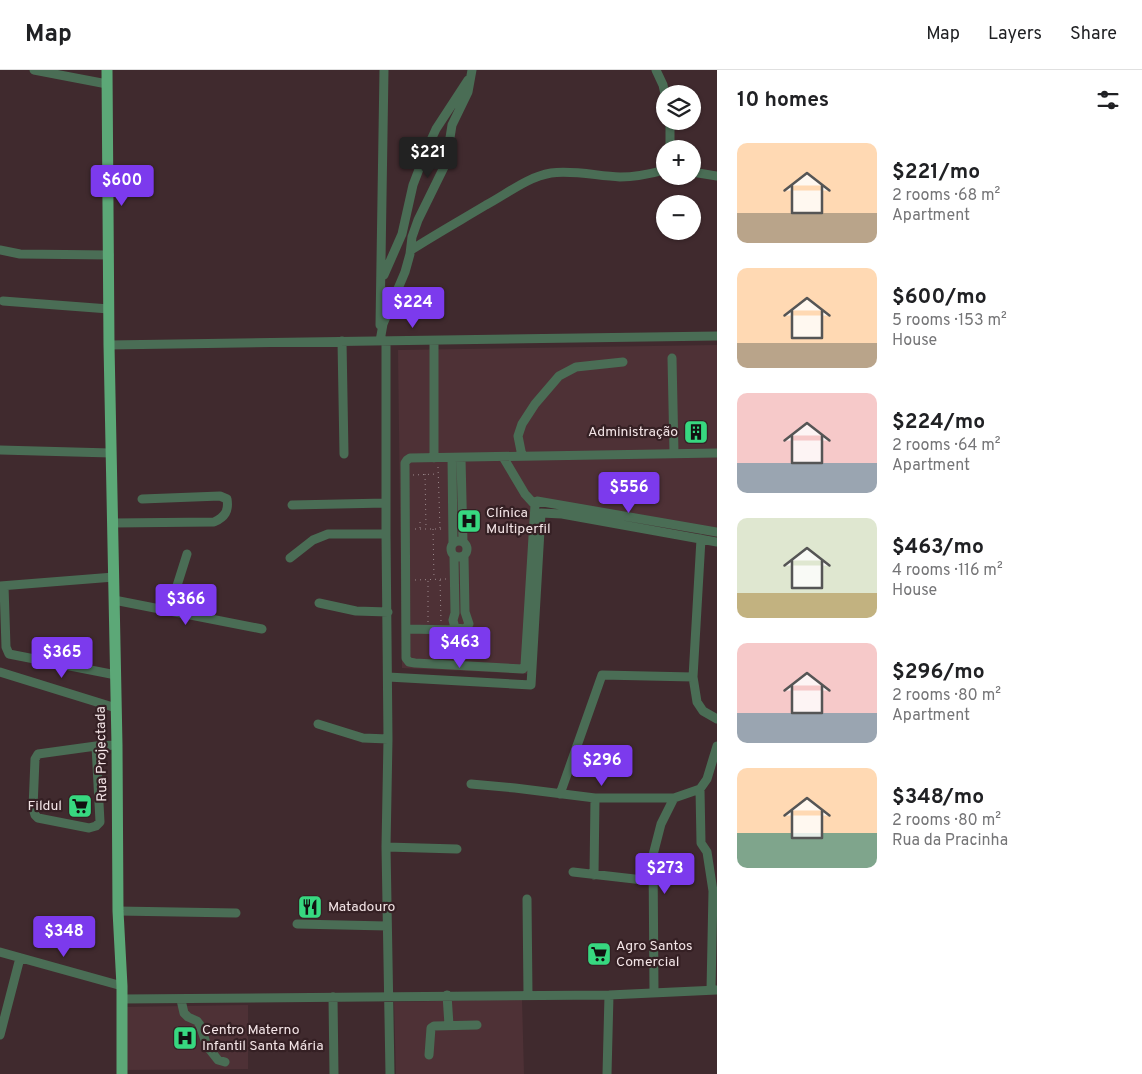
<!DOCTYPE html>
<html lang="en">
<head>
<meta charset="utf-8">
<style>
  :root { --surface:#fff; --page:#f2f2f2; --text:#202124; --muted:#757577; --line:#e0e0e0; --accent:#7c3aed }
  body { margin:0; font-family:Overpass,sans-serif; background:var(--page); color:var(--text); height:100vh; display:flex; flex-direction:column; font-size:19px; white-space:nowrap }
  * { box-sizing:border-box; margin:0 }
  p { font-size:16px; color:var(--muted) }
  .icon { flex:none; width:28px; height:28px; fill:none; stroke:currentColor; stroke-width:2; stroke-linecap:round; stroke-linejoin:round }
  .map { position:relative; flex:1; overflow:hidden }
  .sheet { display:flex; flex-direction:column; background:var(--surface); width:425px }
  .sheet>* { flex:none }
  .controls { position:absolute; left:656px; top:15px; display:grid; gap:10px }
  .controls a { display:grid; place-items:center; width:45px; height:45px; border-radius:50%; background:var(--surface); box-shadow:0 1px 4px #0004; font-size:25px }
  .price { position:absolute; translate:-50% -42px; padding:0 11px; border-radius:5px; background:var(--accent); color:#fff; font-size:16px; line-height:32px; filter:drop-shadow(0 1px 2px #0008) }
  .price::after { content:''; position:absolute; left:50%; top:30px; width:15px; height:11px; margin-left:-8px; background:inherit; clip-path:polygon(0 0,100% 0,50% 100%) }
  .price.selected { background:#222; color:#fff }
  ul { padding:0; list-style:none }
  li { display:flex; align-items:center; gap:15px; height:125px; padding:0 20px }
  li span { display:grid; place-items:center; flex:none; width:140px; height:100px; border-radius:10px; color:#555 }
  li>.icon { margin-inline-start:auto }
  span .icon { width:60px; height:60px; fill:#fffc; stroke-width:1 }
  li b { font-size:21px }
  h2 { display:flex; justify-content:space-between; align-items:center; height:60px; padding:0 20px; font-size:21px }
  header { display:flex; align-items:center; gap:30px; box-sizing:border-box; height:70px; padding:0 25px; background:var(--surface); border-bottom:1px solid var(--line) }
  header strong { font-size:24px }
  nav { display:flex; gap:28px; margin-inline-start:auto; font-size:18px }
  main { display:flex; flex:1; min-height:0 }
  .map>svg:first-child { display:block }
</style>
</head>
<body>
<header>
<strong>Map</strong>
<nav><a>Map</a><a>Layers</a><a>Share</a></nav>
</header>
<main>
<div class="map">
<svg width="717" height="1004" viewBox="0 0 717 1004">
  <rect width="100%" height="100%" fill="#402a2e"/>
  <path fill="#4e3136" d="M717,275V467L539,435L529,604L402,598L398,280Z
    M522,929L524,1004H396L394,932Z
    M248,935V999L123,1000L122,937Z"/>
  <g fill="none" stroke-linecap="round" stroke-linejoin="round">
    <path stroke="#9c8a8d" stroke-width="1" stroke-dasharray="1 4" stroke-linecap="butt" d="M438,397L440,458
      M425,404L426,458
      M413,405L437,404
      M420,452V458
      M415,459H444
      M433,459L434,509
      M415,510L446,509
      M440,510L441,551
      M428,552V511"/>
    <path stroke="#4a6d55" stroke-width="9" d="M34,0L107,14
      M656,0L663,15L665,24
      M670,51V79
      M692,102L717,106
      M0,180L20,184L109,185
      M411,180C436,164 461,150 486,135C507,124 527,107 551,103C574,100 597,106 620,107C635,107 650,104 665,100
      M384,205L402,164L413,115L426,81L436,59L468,10
      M3,231L109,239
      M380,255L384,0
      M342,271L344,384
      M380,271L383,254L405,202L410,184L412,167L418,150L446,93L452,55L468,22L472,0
      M386,271V464L388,669L386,777L390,1004
      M109,275L717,266
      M672,288L674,383
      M0,380L111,383
      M717,383L410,388L407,390L405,393L406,588L409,592L415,593L523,599L525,595L535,435L537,431L717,462
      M522,386L518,366L522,354L535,334L559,306L576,297L623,292
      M503,387L525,424L535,435
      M434,388V271
      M452,388L453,473
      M461,388L463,472
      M292,435L386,433
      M113,453L214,452C225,447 229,441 227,429L220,426L142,429
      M701,469L693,607L697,632L703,641L717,649
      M451 479a8 8 0 1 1 16 0a8 8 0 1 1-16 0Z
      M454,487L455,543L453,550L455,558L465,559L469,554L465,542L464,486
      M290,488L313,470L328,464H386
      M0,516L114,507
      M4,516L6,577L9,584L116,605
      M114,530L262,559
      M319,533L356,541L388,542
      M169,541L187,484
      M406,559L458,560
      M0,602L116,638
      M388,607L531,615L541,443L562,444L717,472
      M318,654L363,668L388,669
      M96,676L100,752L96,756L89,758L38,748L35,745L33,738L35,689L38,684L96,676L117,675
      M471,714L515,718L595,728H674L700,719L707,709L717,676
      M700,719L701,773L707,782L713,821L711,920
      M560,724L602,605L693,607
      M386,777L457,779
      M573,802L652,811
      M594,805L595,728
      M527,829L528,925
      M118,841L236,843
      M297,854L387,856
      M0,882L122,916
      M654,921L653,785L661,754L674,728
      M447,925L449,955
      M333,927L334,1004
      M122,929L609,925L717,920
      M181,930L184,943L188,947L197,951L200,955L207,976L218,990L225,992
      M0,965L20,888
      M429,985L431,958L434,956L477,955
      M607,1004L609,925"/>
    <path stroke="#5ca877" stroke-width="11" d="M107,0L109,275L117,675L118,841L122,916V1004"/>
  </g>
  <defs>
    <symbol id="building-square" viewBox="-11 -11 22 22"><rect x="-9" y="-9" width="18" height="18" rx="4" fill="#37d880" stroke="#352024"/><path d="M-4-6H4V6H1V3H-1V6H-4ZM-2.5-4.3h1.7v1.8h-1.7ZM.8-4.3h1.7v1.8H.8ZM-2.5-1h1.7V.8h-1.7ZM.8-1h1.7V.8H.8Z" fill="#111"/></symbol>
    <symbol id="hospital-square" viewBox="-11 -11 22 22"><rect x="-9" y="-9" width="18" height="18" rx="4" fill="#37d880" stroke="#352024"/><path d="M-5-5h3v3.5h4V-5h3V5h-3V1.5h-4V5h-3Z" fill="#111"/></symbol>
    <symbol id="supermarket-square" viewBox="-11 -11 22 22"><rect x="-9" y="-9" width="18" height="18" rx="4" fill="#37d880" stroke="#352024"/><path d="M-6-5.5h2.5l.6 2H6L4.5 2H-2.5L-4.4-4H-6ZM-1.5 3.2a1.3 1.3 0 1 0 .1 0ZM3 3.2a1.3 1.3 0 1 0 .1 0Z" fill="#111"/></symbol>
    <symbol id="restaurant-square" viewBox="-11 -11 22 22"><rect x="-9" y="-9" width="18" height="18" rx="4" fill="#37d880" stroke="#352024"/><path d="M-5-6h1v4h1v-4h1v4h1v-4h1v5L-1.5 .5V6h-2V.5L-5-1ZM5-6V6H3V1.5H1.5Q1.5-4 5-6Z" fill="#111"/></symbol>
  </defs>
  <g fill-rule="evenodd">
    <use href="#building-square" x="682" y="348" width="28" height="28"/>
    <use href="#hospital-square" x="455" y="437" width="28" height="28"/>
    <use href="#supermarket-square" x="66" y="722" width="28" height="28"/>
    <use href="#restaurant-square" x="296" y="823" width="28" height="28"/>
    <use href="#supermarket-square" x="585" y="870" width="28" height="28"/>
    <use href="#hospital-square" x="171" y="954" width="28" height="28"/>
  </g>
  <g text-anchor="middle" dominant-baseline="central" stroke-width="4.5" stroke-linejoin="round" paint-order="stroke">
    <g font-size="14" fill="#f3e4e6" stroke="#352024" text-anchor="start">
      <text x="678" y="362" text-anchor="end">Administração</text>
      <text x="486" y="443">Clínica<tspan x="486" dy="16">Multiperfil</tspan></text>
      <text x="62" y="736" text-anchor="end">Fildul</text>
      <text x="328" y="837">Matadouro</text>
      <text x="616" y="876">Agro Santos<tspan x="616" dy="16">Comercial</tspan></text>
      <text x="202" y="960">Centro Materno<tspan x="202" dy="16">Infantil Santa Mária</tspan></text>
    </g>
    <g font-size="14" fill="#f3e4e6" stroke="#352024">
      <text transform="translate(102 684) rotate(-91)">Rua Projectada</text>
    </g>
  </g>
</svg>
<div class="controls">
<a><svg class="icon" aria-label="layers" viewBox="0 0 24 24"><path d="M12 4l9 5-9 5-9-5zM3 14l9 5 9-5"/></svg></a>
<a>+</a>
<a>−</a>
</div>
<b class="price selected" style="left:428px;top:109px">$221</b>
<b class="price" style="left:122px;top:137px">$600</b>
<b class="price" style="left:413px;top:259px">$224</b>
<b class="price" style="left:629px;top:444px">$556</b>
<b class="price" style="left:186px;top:556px">$366</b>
<b class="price" style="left:460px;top:599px">$463</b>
<b class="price" style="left:62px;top:609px">$365</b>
<b class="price" style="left:602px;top:717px">$296</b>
<b class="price" style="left:665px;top:825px">$273</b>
<b class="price" style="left:64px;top:888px">$348</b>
</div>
<section class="sheet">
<h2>10 homes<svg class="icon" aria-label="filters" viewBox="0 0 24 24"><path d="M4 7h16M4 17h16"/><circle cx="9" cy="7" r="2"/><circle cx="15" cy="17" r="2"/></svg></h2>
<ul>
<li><span style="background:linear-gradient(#ffd9b3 70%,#b9a48a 0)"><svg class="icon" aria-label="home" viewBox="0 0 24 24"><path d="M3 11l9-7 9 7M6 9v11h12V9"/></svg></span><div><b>$221/mo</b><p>2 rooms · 68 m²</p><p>Apartment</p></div></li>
<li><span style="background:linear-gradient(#ffd9b3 75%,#b9a48a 0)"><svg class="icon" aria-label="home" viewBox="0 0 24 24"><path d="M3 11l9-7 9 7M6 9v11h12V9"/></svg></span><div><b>$600/mo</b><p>5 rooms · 153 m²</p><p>House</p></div></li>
<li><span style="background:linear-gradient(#f6c9c9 70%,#9aa5b1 0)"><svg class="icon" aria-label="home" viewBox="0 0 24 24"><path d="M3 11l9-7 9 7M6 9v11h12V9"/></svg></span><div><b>$224/mo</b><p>2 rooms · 64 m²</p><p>Apartment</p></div></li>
<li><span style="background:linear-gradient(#dfe7d0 75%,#c2b280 0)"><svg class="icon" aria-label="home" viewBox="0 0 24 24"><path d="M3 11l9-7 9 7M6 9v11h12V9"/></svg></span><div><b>$463/mo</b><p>4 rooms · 116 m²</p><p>House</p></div></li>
<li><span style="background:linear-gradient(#f6c9c9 70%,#9aa5b1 0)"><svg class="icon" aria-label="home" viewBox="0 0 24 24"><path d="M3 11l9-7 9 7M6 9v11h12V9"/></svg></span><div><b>$296/mo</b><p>2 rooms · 80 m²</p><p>Apartment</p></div></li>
<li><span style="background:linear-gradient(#ffd9b3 65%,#7fa58c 0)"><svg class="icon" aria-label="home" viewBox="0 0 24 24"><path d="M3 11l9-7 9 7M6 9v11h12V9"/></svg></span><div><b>$348/mo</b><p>2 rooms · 80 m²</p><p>Rua da Pracinha</p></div></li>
</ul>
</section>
</main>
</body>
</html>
